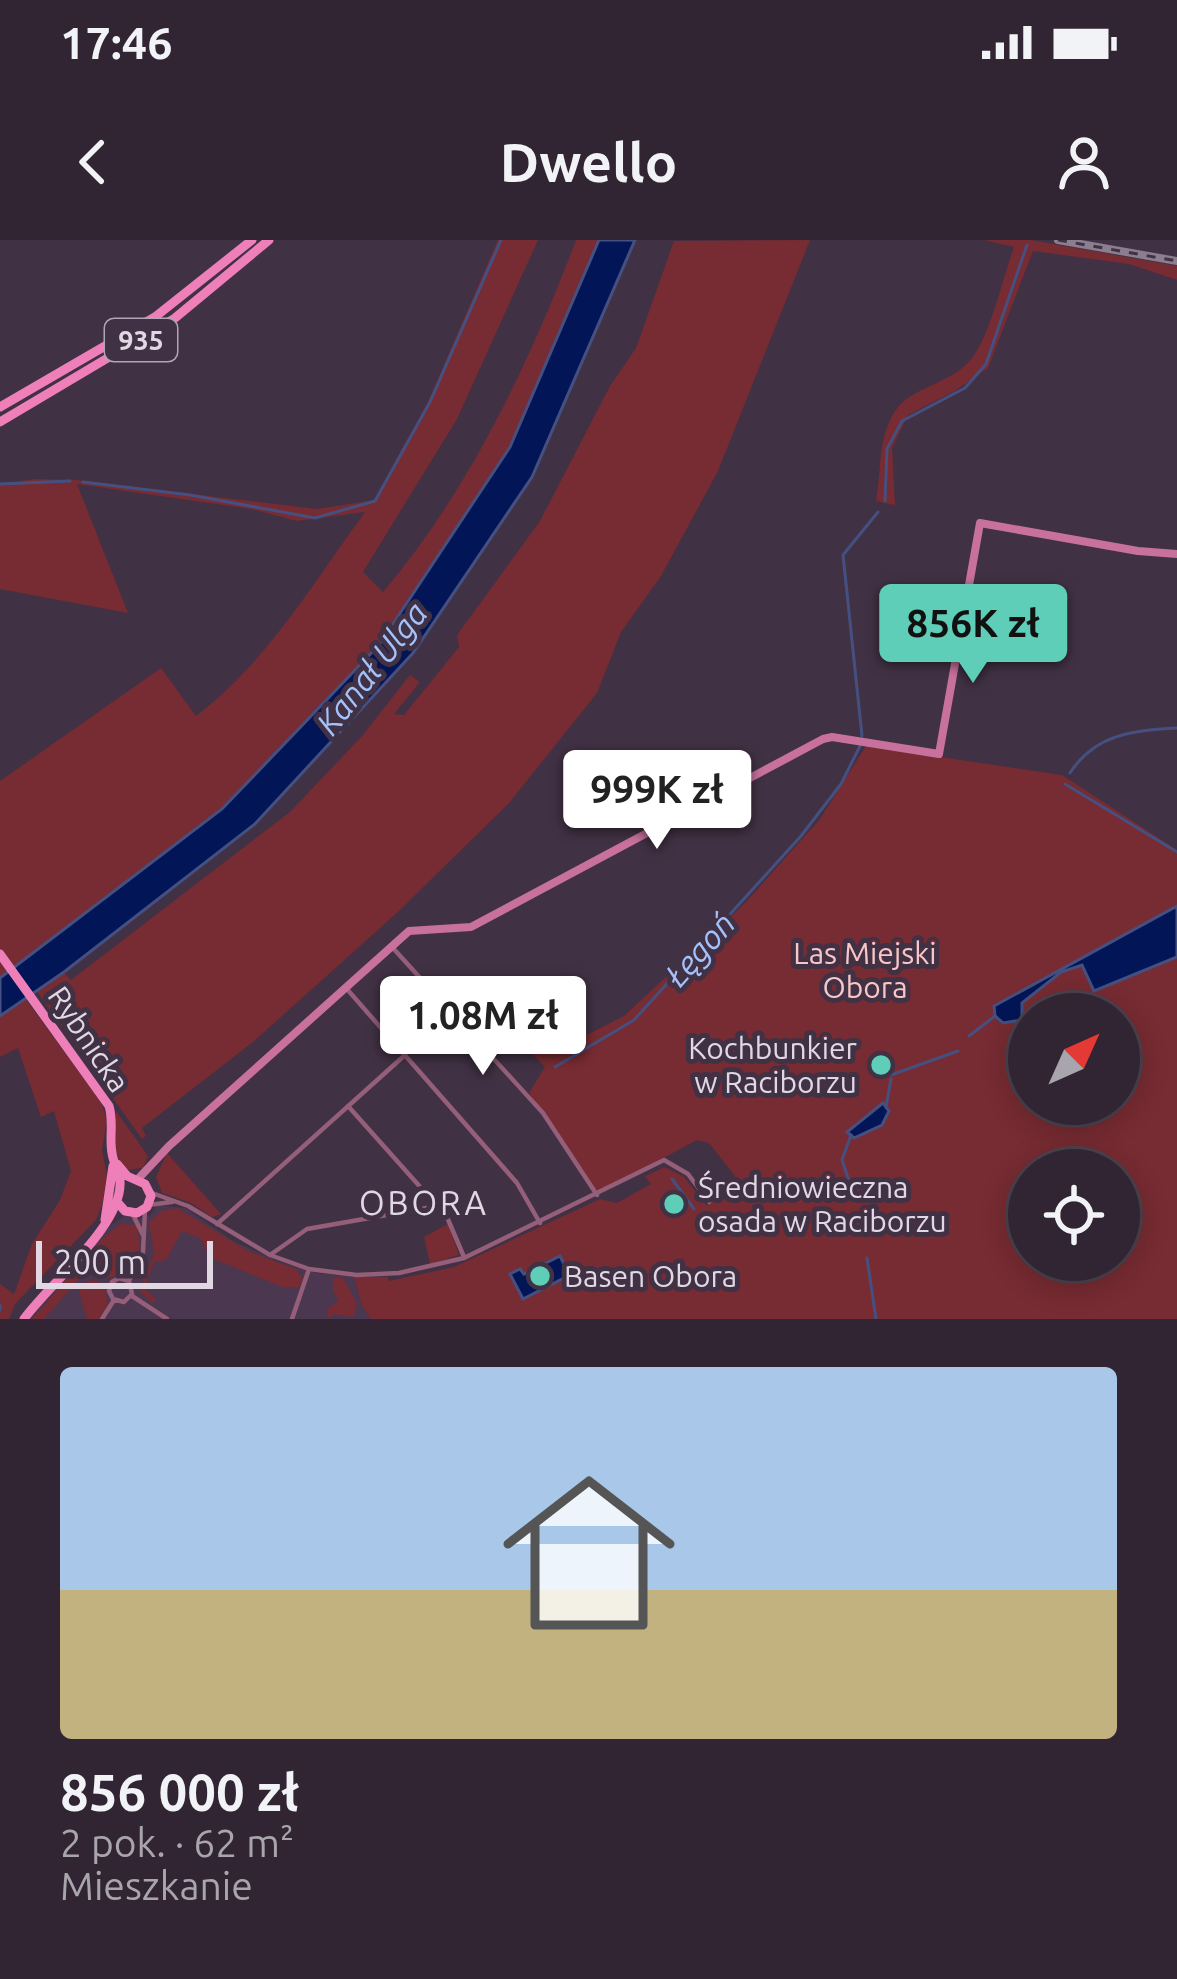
<!DOCTYPE html>
<html lang="pl">
<head>
<meta charset="utf-8">
<style>
  :root { --surface:#312533; --page:#392d3b; --text:#f1f3f6; --muted:#a8a5ac; --line:#4c424e; --accent:#5eceb8 }
  body { margin:0; font-family:Ubuntu,sans-serif; background:var(--page); color:var(--text); height:100vh; display:flex; flex-direction:column; font-size:45px; white-space:nowrap }
  * { box-sizing:border-box; margin:0 }
  p { font-size:39px; color:var(--muted) }
  .icon { flex:none; width:66px; height:66px; fill:none; stroke:currentColor; stroke-width:2; stroke-linecap:round; stroke-linejoin:round }
  .map { position:relative; height:1079px; overflow:hidden }
  .drawer { display:flex; flex-direction:column; background:var(--surface); flex:1 }
  .drawer>* { flex:none }
  .needle { width:78px; rotate:45deg }
  .buttons { position:absolute; left:1008px; top:753px; display:grid; gap:24px }
  .buttons a { display:grid; place-items:center; width:132px; height:132px; border-radius:50%; background:var(--surface); box-shadow:0 6px 30px #0003,0 0 0 3px var(--line); font-size:60px }
  .scale { position:absolute; left:36px; bottom:30px; width:177px; box-sizing:border-box; padding-left:12px; border:6px solid #e2d8e4; border-top:0; font-size:33px; line-height:42px; white-space:nowrap; color:#e2d8e4; -webkit-text-stroke:9px #413144; paint-order:stroke }
  .price { position:absolute; translate:-50% -102px; padding:0 27px; border-radius:12px; background:#fff; color:#222; font-size:39px; line-height:78px; filter:drop-shadow(0 3px 6px #0008) }
  .price::after { content:''; position:absolute; left:50%; top:72px; width:36px; height:27px; margin-left:-18px; background:inherit; clip-path:polygon(0 0,100% 0,50% 100%) }
  .price.current { background:var(--accent); color:#111 }
  ul { padding:0; list-style:none }
  li { display:grid; align-content:center; gap:24px; height:636px; padding:0 60px }
  li span { display:grid; place-items:center; height:372px; border-radius:12px; color:#555 }
  li>.icon { margin-inline-start:auto }
  span .icon { width:216px; height:216px; fill:#fffc; stroke-width:1 }
  li b { font-size:51px }
  .status { display:flex; justify-content:space-between; align-items:center; height:84px; padding:0 60px; background:var(--surface); direction:ltr }
  .status svg { height:33px; fill:currentColor }
  header { display:flex; justify-content:space-between; align-items:center; height:156px; padding:0 60px; background:var(--surface); font-size:54px; font-weight:600 }
  .map>svg:first-child { display:block }
</style>
</head>
<body>
<div class="status"><b>17:46</b><svg viewBox="0 0 49 12"><path d="M0 12V9h3v3zM5 12V6h3v6zM10 12V3h3v9zM15 12V0h3v12zM26 1h20v11H26zM47 4h2v5h-2z"/></svg></div>
<header><svg class="icon" aria-label="back" viewBox="0 0 24 24"><path d="M15 5l-7 7 7 7"/></svg>Dwello<svg class="icon" aria-label="person" viewBox="0 0 24 24"><circle cx="12" cy="8" r="4"/><path d="M4 21q1-7 8-7t8 7"/></svg></header>
<div class="map">
<svg width="1177" height="1079" viewBox="0 0 1177 1079">
  <rect width="100%" height="100%" fill="#413144"/>
  <path fill="#4c3750" d="M157,965L185,968L233,1001L279,1022L317,1033L354,1037L362,1066L371,1079H30L111,985L126,975L135,980L151,975Z"/>
  <path fill="#772b32" fill-rule="evenodd" d="M498,0H538L457,179L363,332L383,352C468,252 530,122 576,0H599L510,207L379,405L222,569L0,738V541L161,428L196,476C266,423 313,343 365,272L297,281L251,269L77,244L128,373L0,349V244L35,239L76,240L317,269L374,260L428,162Z
    M810,0L718,231L661,336L621,392L597,453L509,563L399,671L253,802L142,888L146,896L142,899L36,750L64,733L71,740L290,572L362,496L410,435L420,442L394,474L404,475L459,407L457,395L540,281L610,146L636,108L674,1Z
    M984,0H1031L1177,26V40L1129,24L1033,11L988,128L953,152L908,175L892,208L895,265L876,261C882,230 877,199 895,171C913,144 958,144 976,112C994,82 1002,40 1014,7Z
    M866,506L1062,535L1177,610V666L994,767L995,776L1022,779V764L1061,732L1082,725L1094,751L1177,717V1079H371L362,1066L354,1037H388L389,1041L454,1027L600,959L617,963L651,944L645,936L665,927L684,937L707,966L735,936L709,903L697,900L598,953L529,853L545,827L482,764H492L530,802L553,812L624,776L744,664L820,579ZM1029,774H1119V864H1029ZM1029,930H1119V1020H1029Z
    M25,758L101,862L107,880L102,910L107,936L102,965L96,980L15,1064L9,1079H0V1044L14,1054L32,1004L60,960L71,931L54,871L41,877L18,808L0,817V777Z
    M116,871L148,916L143,928L125,930L116,913Z
    M167,913L221,974L212,977L191,963L162,953L156,937Z
    M177,968L248,1011L296,1029L303,1039L299,1047L285,1048L211,1018L200,998L182,991L166,1020L154,1022L144,1048L156,1059L152,1063L139,1051L154,1014L149,982L162,971Z
    M120,984L137,985L140,1007L132,1028L111,1038L95,1031L85,1032L44,1079H32L99,1002Z
    M448,984L459,1015L430,1024L424,997Z
    M334,1038H343L357,1064L353,1077L334,1074L329,1079L327,1069L339,1061L333,1051Z
    M95,1040L105,1047L108,1065L98,1079H87L79,1051L85,1043Z"/>
  <path fill="#021556" stroke="#455081" stroke-width="3" d="M599,0H635L532,237L413,413L255,584L64,732L0,776V738L222,569L379,405L510,207Z
    M1177,666V717L1094,751L1082,725L1061,732L1022,763V780L1003,783L995,776L994,766Z
    M883,863L889,871L882,885L854,898L847,892Z
    M560,1016L573,1043L568,1045L564,1038L523,1059L510,1034L520,1029L524,1034Z"/>
  <g fill="none" stroke-linecap="round" stroke-linejoin="round">
    <path stroke="#455081" stroke-width="3" d="M83,242L190,255L315,278L375,261L430,162L501,0
      M0,244L70,241
      M885,261L887,209L902,181L965,148L986,124L1027,5
      M862,496L843,315L878,272
      M1070,533C1095,494 1134,490 1177,488
      M1065,544L1177,612
      M969,796L995,776
      M555,827L634,780L801,596L841,544L860,506
      M891,835L958,811
      M886,867L891,839
      M851,895L842,920L856,962
      M672,939L694,969
      M856,976V993
      M867,1018L876,1079
      M0,1065V1070"/>
    <path stroke="#955e79" stroke-width="4.5" d="M392,707L543,873L597,955
      M346,748L517,943L540,983
      M348,866L447,977L464,1017
      M152,953L188,966L270,1015L309,1029L357,1035L399,1033L464,1018L664,920L688,934L709,962
      M148,965L172,962
      M132,973L143,995
      M217,984L405,815
      M270,1015L307,989L438,966
      M129,1041L119,1038L112,1042L109,1051L113,1059L124,1062L132,1054L129,1041L143,1012L145,970
      M132,1056L167,1079
      M102,1079L114,1060
      M292,1079L309,1029"/>
    <path stroke="#c8719d" stroke-width="8" d="M137,940L169,906L409,691L471,687L823,499L832,497L939,514L980,283L1138,311L1177,314"/>
    <path stroke="#ef7fb9" stroke-width="9" d="M0,167L155,77L252,0
      M0,182L175,78L269,0
      M0,714L109,866C114,882 109,897 112,913C113,922 119,932 120,941C123,985 51,1042 24,1079
      M117,924L127,936L145,944L151,956L147,967L137,973L125,971L118,963
      M105,980L113,926"/>
    <defs>
      <path id="rail" d="M1058,0L1177,21"/>
    </defs>
    <use href="#rail" stroke="#8b7e8e" stroke-width="8"/>
    <use href="#rail" stroke="#413144" stroke-width="3" stroke-dasharray="9" stroke-linecap="butt"/>
  </g>
  <g fill="#5eceb8" stroke="#413144" stroke-width="4.5">
    <circle cx="881" cy="825" r="12"/>
    <circle cx="674" cy="964" r="12"/>
    <circle cx="540" cy="1036" r="12"/>
  </g>
  <g text-anchor="middle" dominant-baseline="central" stroke-width="10" stroke-linejoin="round" paint-order="stroke">
    <rect fill="#413144" stroke="#b2a6b4" stroke-width="3" x="105" y="79" width="72" height="42" rx="9"/>
    <g font-size="27" font-weight="bold" fill="#e2d8e4">
      <text x="141" y="100">935</text>
    </g>
    <g font-size="30" fill="#f9c5c6" stroke="#413144">
      <text x="865" y="713">Las Miejski<tspan x="865" dy="34">Obora</tspan></text>
    </g>
    <g font-size="30" fill="#e2d8e4" stroke="#413144">
      <text transform="translate(89 799) rotate(56)">Rybnicka</text>
    </g>
    <g font-size="30" fill="#e2d8e4" stroke="#413144" text-anchor="start">
      <text x="857" y="808" text-anchor="end">Kochbunkier<tspan x="857" dy="34">w Raciborzu</tspan></text>
      <text x="698" y="947">Średniowieczna<tspan x="698" dy="34">osada w Raciborzu</tspan></text>
      <text x="564" y="1036">Basen Obora</text>
    </g>
    <g font-size="33" font-style="italic" fill="#a3c1fb" stroke="#413144">
      <text transform="translate(371 428) rotate(-52)">Kanał Ulga</text>
      <text transform="translate(699 709) rotate(-48)">Łęgoń</text>
    </g>
    <g font-size="33" letter-spacing="3" fill="#e2d8e4" stroke="#413144">
      <text x="424" y="962">OBORA</text>
    </g>
  </g>
</svg>
<div class="buttons">
<a><svg class="needle" viewBox="-14 -14 28 28"><path d="M0-13l5 13h-10z" fill="#e53935"/><path d="M0 13l5-13h-10z" fill="#a8a5ac"/></svg></a>
<a><svg class="icon" aria-label="locate" viewBox="0 0 24 24"><circle cx="12" cy="12" r="6"/><path d="M12 2v4M12 18v4M2 12h4M18 12h4"/></svg></a>
</div>
<div class="scale">200 m</div>
<b class="price current" style="left:973px;top:446px">856K zł</b>
<b class="price" style="left:657px;top:612px">999K zł</b>
<b class="price" style="left:483px;top:838px">1.08M zł</b>
</div>
<section class="drawer">
<ul>
<li><span style="background:linear-gradient(#a9c7e8 60%,#c2b280 0)"><svg class="icon" aria-label="home" viewBox="0 0 24 24"><path d="M3 11l9-7 9 7M6 9v11h12V9"/></svg></span><div><b>856 000 zł</b><p>2 pok. · 62 m²</p><p>Mieszkanie</p></div></li>
</ul>
</section>
</body>
</html>
